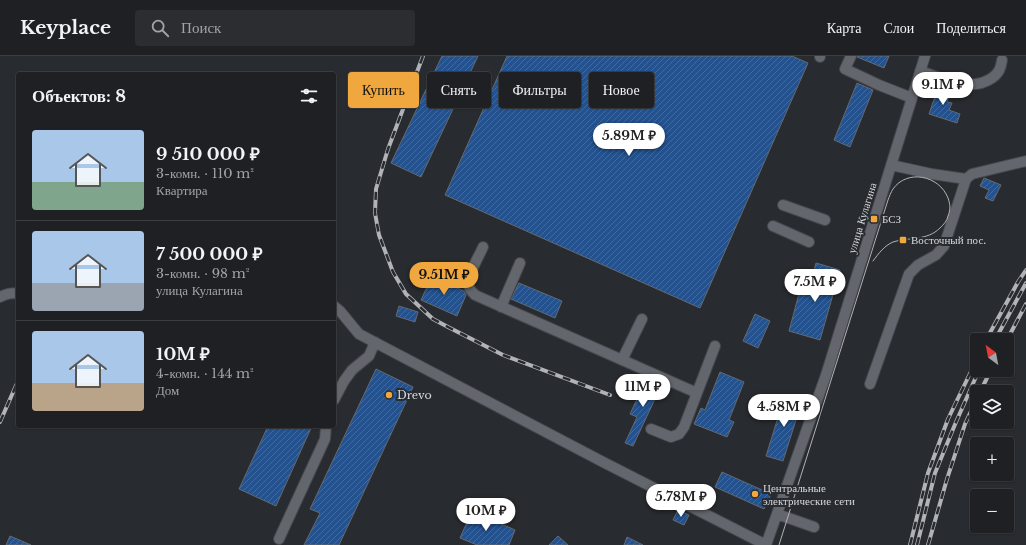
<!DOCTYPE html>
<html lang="ru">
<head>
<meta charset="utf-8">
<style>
  :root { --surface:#1e2023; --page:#2b2d30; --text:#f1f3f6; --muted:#a1a3a6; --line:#3c3e41; --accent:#efa73e }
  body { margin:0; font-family:"Libre Baskerville",serif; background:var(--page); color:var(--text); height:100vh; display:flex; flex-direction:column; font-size:15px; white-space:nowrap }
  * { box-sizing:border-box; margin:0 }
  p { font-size:13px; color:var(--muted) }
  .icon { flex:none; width:22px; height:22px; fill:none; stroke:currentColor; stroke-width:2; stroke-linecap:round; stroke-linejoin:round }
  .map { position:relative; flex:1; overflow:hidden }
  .details { position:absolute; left:16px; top:16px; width:320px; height:356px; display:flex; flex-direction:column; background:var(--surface); border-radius:4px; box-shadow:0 1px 3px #0004,0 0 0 1px var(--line) }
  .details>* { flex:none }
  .guide { position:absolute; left:348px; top:16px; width:380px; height:36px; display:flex; gap:8px }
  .needle { width:26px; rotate:328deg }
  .buttons { position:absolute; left:970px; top:277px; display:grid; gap:8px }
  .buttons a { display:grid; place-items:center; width:44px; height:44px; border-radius:4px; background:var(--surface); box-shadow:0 1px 3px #0004,0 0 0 1px var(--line); font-size:20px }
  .price { position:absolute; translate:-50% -34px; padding:0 9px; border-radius:14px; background:#fff; color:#222; font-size:13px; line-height:26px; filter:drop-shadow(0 1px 2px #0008) }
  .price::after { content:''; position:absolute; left:50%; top:24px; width:12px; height:9px; margin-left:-6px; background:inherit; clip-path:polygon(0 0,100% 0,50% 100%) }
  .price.active { background:var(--accent); color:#111 }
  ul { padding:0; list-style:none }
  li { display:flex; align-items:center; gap:12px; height:100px; padding:0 16px }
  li+li { border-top:1px solid var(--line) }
  li span { display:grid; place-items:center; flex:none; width:112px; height:80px; border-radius:4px; color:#555 }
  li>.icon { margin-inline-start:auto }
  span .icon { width:48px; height:48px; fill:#fffc; stroke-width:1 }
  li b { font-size:17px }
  h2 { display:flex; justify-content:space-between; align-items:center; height:48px; padding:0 16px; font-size:17px }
  .chip { padding:0 14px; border-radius:4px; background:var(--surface); box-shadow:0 1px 3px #0004,0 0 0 1px var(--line); font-size:14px; line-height:36px }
  .chip.active { background:var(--accent); color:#111 }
  header { display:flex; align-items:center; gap:24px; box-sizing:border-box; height:56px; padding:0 20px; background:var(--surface); border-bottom:1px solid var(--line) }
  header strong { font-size:19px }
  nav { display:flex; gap:22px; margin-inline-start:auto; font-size:14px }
  .search { width:280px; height:36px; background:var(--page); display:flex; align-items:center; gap:10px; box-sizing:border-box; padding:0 14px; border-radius:4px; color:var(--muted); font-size:15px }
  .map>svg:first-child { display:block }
</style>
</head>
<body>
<header>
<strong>Keyplace</strong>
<div class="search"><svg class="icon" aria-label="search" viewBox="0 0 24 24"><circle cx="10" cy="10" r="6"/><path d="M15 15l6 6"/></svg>Поиск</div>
<nav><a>Карта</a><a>Слои</a><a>Поделиться</a></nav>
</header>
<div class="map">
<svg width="1026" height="489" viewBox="0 0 1026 489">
  <defs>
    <pattern id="building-hatch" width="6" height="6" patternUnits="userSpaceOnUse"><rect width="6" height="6" fill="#23528f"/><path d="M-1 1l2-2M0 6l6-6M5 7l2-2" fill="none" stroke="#426a9e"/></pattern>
  </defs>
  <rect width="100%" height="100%" fill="#282b2f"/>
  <path fill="url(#building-hatch)" stroke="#65696e" d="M442,0H478L421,121L391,107Z
    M507,0H792L808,7L700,252L445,139Z
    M857,0H889L884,12L857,1Z
    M857,27L873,34L850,91L834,84Z
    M939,29L951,33L947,46L952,47L949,54L960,58L957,67L929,58Z
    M984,122L1001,129L993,145L985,142L989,134L980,130Z
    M816,207L840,214L820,284L789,275L800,234L808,236Z
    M432,220L464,235L466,239L457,260L421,244Z
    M519,227L562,245L555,262L511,243Z
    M399,250L418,256L415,266L396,260Z
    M755,258L770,265L758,292L743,285Z
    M376,313L413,331L339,489H304L320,457L310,453Z
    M720,316L744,326L729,364L734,366L727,381L694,368L701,352L705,354Z
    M647,322L662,328L633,390L625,387L637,361L630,358Z
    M785,339L802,345L783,405L766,400Z
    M268,370H312L276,450L239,433Z
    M722,416L771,438L764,453L715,431Z
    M678,454L689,459L684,469L673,464Z
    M472,455L515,474L509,489H477L460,482Z
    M10,480L31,489H6Z
    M558,480L568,489H549Z
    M627,481L643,489H624Z"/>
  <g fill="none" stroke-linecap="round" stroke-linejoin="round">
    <defs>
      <path id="minor" d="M851,0L845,13L879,29L912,42
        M820,1V0
        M920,15C942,22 970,37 992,22C999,17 1001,12 1002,4
        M891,109L932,118L966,123L972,118L1026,105
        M783,149L825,164
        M773,170L809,186
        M483,191C479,201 466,220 469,231C470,234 473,237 475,239L697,337
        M0,241C6,238 12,236 18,238
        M334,250L340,255L359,278L603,406L766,489
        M501,251L520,207
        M622,304L642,263
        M870,328L909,218L918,209L936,199L944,190L966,123
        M334,344L344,325L352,314L369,300L375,286
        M651,373L671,381L679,378L684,371L715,290
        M777,458L814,471
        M279,483L325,383L326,370
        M766,489L826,319L925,0"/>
    </defs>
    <use href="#minor" stroke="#44464a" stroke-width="12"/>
    <use href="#minor" stroke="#63666c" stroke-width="10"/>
    <path stroke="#b1b3b7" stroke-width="1" d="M779,489L888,144C889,141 891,136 893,133C907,113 939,119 948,142C950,148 951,153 948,160C947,165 944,168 940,172C927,185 909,181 893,186C884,190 879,197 873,205"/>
    <defs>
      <path id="rail" d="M423,0L388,93L376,133L375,157L379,179L393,216L406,238L433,263L448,271L503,299L610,339
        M986,284L1018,226L1026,214
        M995,284L1026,227
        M1007,284L1026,248
        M980,336L991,314
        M0,366L18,325
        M910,489L928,417L948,363L977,303
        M917,489L935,417L956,366L979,314
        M928,489L947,423L965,368L977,342"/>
    </defs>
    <use href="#rail" stroke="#b1b3b7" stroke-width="4"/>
    <use href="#rail" stroke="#282b2f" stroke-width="2.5" stroke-dasharray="8" stroke-linecap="butt"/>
  </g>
  <g fill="#efa73e" stroke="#282b2f" stroke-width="1.5">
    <rect x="870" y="159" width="8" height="8" rx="2"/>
    <rect x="899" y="180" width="8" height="8" rx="2"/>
    <circle cx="389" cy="339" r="4"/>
    <circle cx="755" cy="438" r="4"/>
  </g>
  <g text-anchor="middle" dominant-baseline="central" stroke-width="4" stroke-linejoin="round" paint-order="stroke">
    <g font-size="11" fill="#d7d9dc" stroke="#282b2f">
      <text transform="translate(862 162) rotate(-73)">улица Кулагина</text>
    </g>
    <g font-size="11" fill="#d7d9dc" stroke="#282b2f" text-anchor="start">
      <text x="882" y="163">БСЗ</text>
      <text x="911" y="184">Восточный пос.</text>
      <text x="397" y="339">Drevo</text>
      <text x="763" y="432">Центральные<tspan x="763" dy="13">электрические сети</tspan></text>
    </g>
  </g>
</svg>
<div class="buttons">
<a><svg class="needle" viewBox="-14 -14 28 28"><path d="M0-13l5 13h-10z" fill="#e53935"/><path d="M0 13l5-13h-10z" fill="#a1a3a6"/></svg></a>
<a><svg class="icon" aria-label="layers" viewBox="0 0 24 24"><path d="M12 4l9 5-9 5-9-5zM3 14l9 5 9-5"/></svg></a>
<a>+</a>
<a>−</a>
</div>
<b class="price" style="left:943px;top:50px">9.1M ₽</b>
<b class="price" style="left:629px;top:101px">5.89M ₽</b>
<b class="price active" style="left:444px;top:240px">9.51M ₽</b>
<b class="price" style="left:815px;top:247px">7.5M ₽</b>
<b class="price" style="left:643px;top:352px">11M ₽</b>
<b class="price" style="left:784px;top:372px">4.58M ₽</b>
<b class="price" style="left:681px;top:462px">5.78M ₽</b>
<b class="price" style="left:486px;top:476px">10M ₽</b>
<div class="guide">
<a class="chip active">Купить</a>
<a class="chip">Снять</a>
<a class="chip">Фильтры</a>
<a class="chip">Новое</a>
</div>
<section class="details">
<h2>Объектов: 8<svg class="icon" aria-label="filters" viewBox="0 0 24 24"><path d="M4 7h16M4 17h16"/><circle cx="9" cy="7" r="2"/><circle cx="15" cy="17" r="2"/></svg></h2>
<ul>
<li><span style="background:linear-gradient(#a9c7e8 65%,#7fa58c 0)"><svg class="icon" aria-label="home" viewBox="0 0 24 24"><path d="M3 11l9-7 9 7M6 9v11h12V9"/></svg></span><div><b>9 510 000 ₽</b><p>3-комн. · 110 m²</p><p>Квартира</p></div></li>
<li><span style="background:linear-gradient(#a9c7e8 65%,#9aa5b1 0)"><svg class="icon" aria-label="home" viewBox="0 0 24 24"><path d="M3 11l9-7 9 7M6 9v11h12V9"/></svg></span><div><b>7 500 000 ₽</b><p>3-комн. · 98 m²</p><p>улица Кулагина</p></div></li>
<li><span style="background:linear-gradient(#a9c7e8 65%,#b9a48a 0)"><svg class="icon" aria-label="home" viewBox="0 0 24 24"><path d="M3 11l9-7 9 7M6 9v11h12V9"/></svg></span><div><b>10M ₽</b><p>4-комн. · 144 m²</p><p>Дом</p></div></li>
</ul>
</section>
</div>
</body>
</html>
